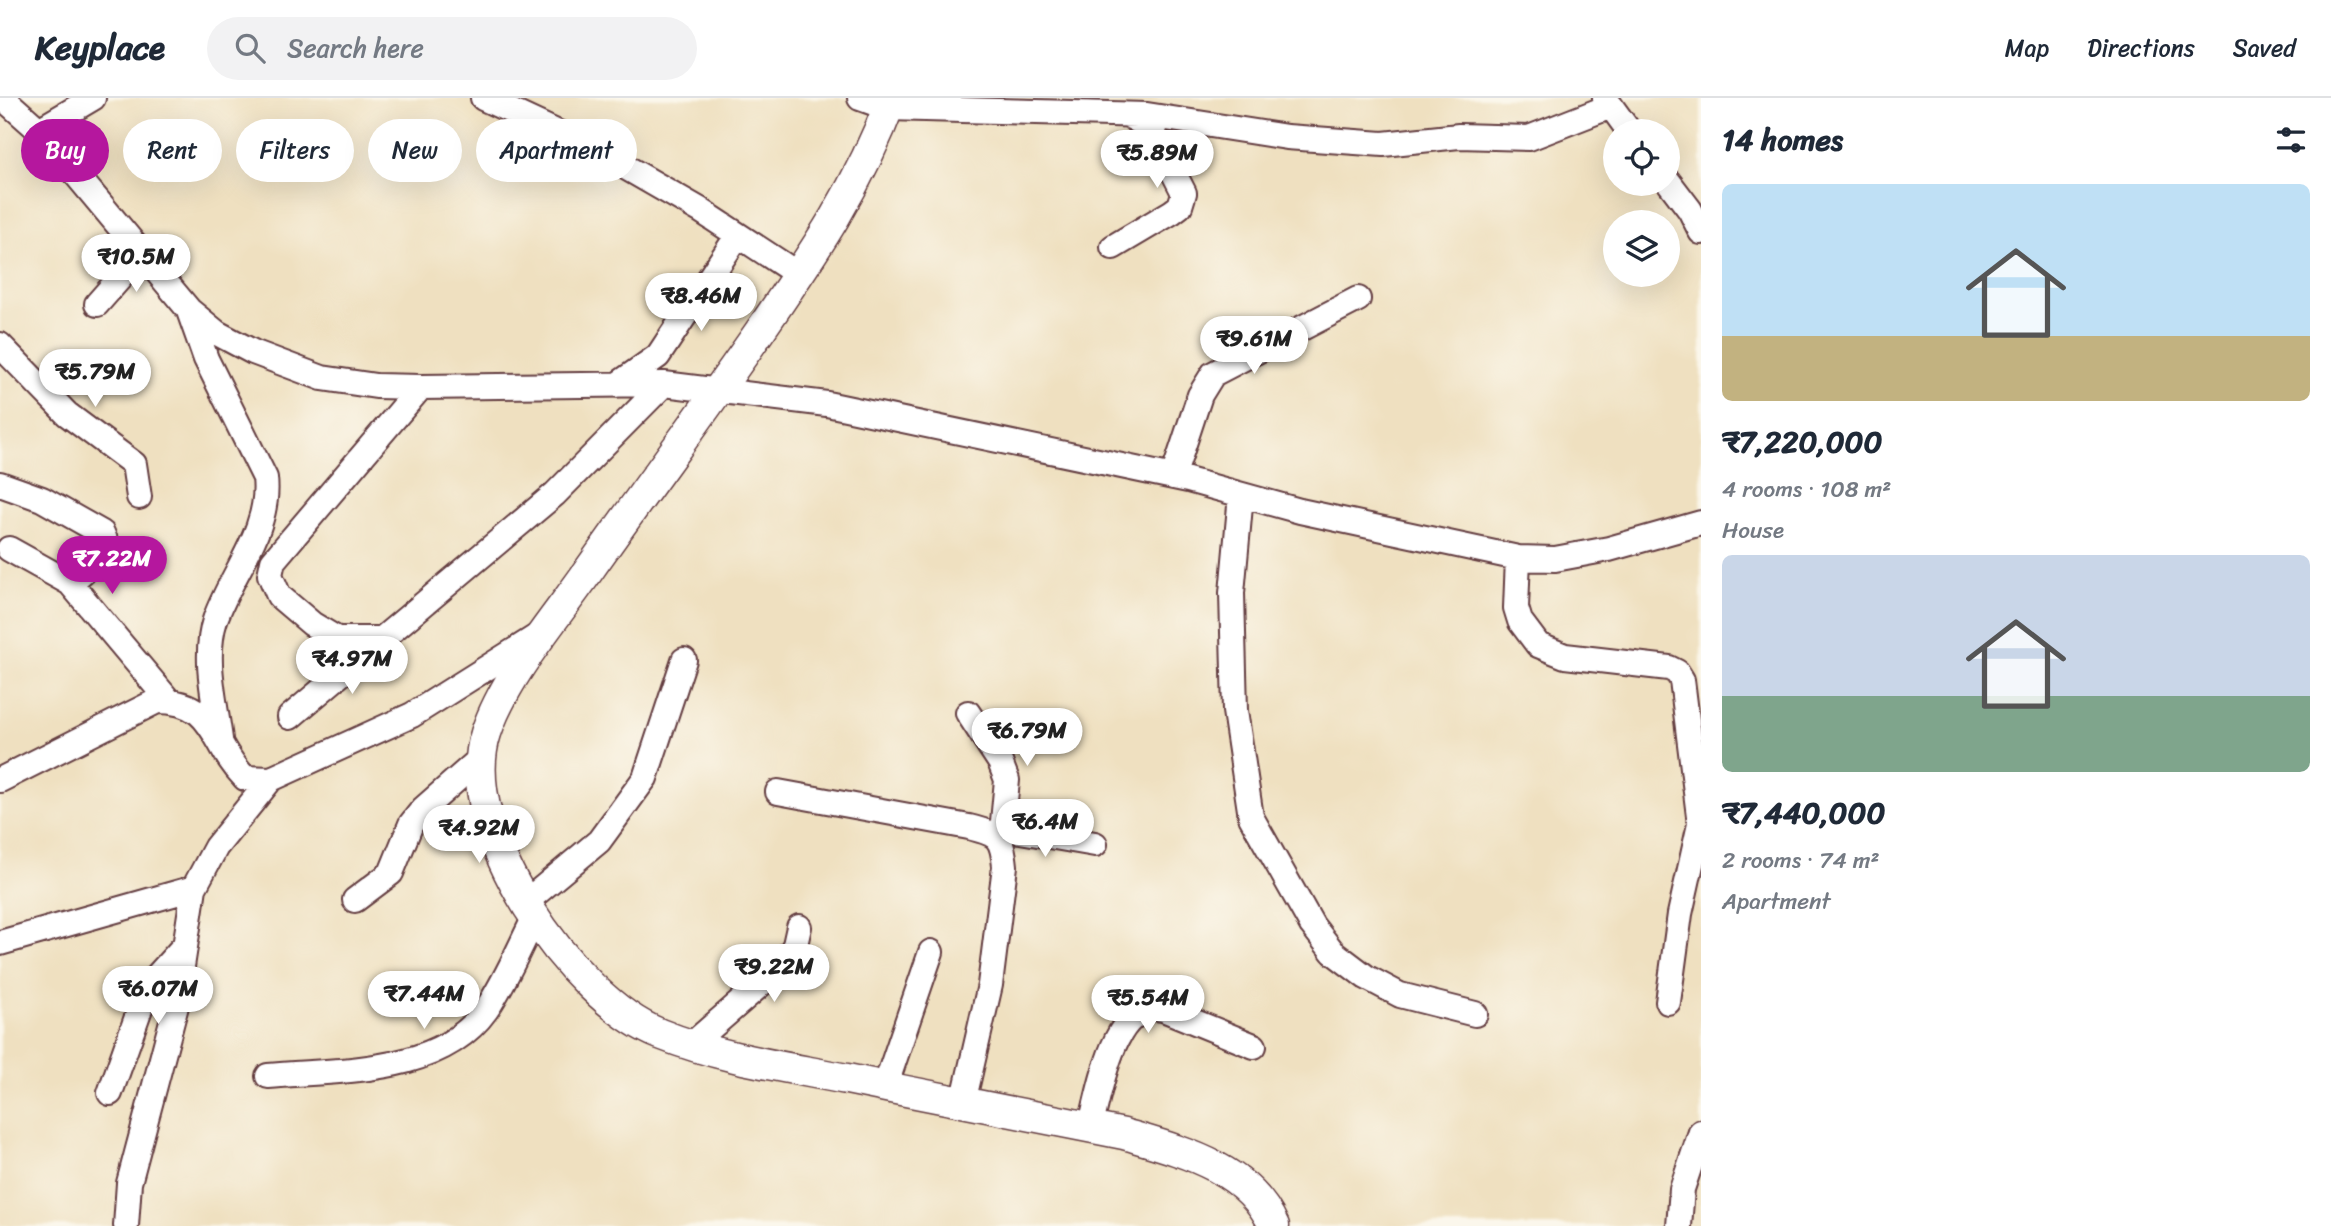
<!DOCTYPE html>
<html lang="en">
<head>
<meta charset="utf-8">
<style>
  :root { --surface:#fff; --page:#f2f2f3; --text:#1f2937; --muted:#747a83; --line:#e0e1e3; --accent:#b5179e }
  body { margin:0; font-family:Sriracha,sans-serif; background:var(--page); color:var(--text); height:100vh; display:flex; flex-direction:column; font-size:26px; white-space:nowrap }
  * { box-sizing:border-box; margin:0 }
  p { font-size:23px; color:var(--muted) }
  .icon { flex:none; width:38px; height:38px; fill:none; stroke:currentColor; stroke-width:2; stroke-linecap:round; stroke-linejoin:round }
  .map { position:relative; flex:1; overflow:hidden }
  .panel { display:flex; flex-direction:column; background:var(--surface); width:630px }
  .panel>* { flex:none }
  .hud { position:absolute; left:21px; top:21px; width:665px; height:63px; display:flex; gap:14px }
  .tools { position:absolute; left:1603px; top:21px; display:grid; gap:14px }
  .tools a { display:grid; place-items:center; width:77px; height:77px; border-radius:50%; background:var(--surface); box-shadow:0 7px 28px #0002; font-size:35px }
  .price { position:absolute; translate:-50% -60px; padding:0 16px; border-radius:24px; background:#fff; color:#222; font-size:23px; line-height:46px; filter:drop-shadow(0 2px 4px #0008) }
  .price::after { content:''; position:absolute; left:50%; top:42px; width:21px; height:16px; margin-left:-10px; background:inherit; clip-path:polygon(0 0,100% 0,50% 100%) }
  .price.active { background:var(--accent); color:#fff }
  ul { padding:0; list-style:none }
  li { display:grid; align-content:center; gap:14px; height:371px; padding:0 21px }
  li span { display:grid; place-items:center; height:217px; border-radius:10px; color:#555 }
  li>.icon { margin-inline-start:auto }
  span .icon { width:126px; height:126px; fill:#fffc; stroke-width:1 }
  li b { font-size:30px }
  h2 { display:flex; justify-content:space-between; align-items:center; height:84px; padding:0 21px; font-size:30px }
  .chip { padding:0 24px; border-radius:32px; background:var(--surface); box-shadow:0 7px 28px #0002; font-size:24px; line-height:63px }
  .chip.active { background:var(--accent); color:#fff }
  header { display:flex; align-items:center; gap:42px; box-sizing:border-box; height:98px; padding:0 35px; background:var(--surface); border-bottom:2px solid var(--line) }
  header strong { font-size:33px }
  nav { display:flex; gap:38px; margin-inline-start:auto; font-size:24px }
  .search { width:490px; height:63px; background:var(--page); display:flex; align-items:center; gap:18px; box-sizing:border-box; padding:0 24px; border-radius:38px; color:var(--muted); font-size:26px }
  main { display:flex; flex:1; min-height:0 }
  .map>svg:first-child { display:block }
</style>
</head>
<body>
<header>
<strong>Keyplace</strong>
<div class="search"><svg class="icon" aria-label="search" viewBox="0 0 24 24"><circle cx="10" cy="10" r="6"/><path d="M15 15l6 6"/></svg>Search here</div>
<nav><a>Map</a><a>Directions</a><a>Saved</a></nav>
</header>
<main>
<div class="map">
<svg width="1701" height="1128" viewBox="0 0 1701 1128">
  <rect width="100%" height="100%" fill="#fbf7ec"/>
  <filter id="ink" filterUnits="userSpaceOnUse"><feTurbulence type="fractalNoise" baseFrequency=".0143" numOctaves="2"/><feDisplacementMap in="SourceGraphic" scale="14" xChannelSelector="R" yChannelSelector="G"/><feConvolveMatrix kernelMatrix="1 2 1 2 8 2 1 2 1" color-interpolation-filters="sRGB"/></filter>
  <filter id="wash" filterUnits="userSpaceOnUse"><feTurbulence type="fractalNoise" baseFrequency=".00686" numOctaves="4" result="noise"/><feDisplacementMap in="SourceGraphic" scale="28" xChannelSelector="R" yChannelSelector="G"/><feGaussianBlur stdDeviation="1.57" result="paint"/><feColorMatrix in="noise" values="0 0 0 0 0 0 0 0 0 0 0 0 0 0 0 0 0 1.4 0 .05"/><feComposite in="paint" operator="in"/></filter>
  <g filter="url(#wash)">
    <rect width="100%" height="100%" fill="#efe0c0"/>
  </g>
  <g filter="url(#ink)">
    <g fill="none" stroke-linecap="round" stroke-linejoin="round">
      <defs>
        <path id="minor" d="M3,0L39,32L189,212L217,235L253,254L322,280L376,288L421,289L664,286L827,306L1188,382L1300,413L1518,460L1555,461L1609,451L1701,425
          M483,0L601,55L700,112L799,177
          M860,0L888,10L1147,17L1287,39L1383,46L1459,38L1529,40L1611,8
          M1605,0L1629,33
          M39,32L93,0
          M1668,83L1690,112L1701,134
          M1113,149L1172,114L1180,108L1184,95L1151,30L1128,17
          M97,206L141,156
          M189,213L206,261L265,380C271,432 231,475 215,522C203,559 215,603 220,641
          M0,247L67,316L134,366L139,399
          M617,287L658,258L738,137
          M421,289L273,463L270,477L279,498L312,526L337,541H382L555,396L664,286
          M1173,379L1200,297L1213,276L1358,201
          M0,386L42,401L102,435L105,442L100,459L70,485
          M1241,397L1232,495L1235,613L1251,719L1312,827L1333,854L1366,879L1400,897L1475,916
          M9,451L70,485L169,603
          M1518,460L1516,510L1520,523L1538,547L1565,558L1669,570L1677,574L1682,582L1700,726L1680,816L1668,904
          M968,615L1000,664L1007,682L1001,745
          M290,619L382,541
          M0,682L157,603C217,603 210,645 245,680L271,681L412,617L539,537
          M778,694L969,729C997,736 1002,738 1005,768L990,887L963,1005
          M1003,730L1095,746
          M355,802L391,775L411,726L423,711L481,660
          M527,803L599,743L645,680L684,562
          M0,845L194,790
          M691,947L784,866L795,847L799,829
          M268,978C339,971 439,978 486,912C506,883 520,848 536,817
          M885,989L931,854
          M110,995L148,888L185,847
          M1090,1030C1100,995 1113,900 1163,911L1254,948
          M126,1128L129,1085L176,908L194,790L216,749L271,681
          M1679,1128L1682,1091L1701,1034"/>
        <path id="major" d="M892,0C859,89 815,153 762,230C705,312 646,391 589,472C556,520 504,579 486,635C454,732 572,901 660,936C720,960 785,969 847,981C939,1000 1031,1018 1124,1036C1181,1053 1248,1069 1274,1128"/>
      </defs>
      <use href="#minor" stroke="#633c41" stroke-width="28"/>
      <use href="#major" stroke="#633c41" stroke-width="33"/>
      <use href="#minor" stroke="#fff" stroke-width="24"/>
      <use href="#major" stroke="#fff" stroke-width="30"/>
    </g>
  </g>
</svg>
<div class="tools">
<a><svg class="icon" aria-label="locate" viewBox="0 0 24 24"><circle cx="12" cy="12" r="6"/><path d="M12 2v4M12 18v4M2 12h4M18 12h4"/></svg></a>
<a><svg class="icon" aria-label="layers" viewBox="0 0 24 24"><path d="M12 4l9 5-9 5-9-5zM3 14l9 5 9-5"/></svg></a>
</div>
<b class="price" style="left:1157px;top:92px">₹5.89M</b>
<b class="price" style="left:136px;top:196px">₹10.5M</b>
<b class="price" style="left:701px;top:235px">₹8.46M</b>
<b class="price" style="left:1254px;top:278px">₹9.61M</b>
<b class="price" style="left:95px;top:311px">₹5.79M</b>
<b class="price active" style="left:112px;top:498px">₹7.22M</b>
<b class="price" style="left:352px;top:598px">₹4.97M</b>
<b class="price" style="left:1027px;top:670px">₹6.79M</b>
<b class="price" style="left:1045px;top:761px">₹6.4M</b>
<b class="price" style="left:479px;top:767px">₹4.92M</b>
<b class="price" style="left:774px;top:906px">₹9.22M</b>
<b class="price" style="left:158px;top:928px">₹6.07M</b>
<b class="price" style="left:424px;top:933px">₹7.44M</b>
<b class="price" style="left:1148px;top:937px">₹5.54M</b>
<div class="hud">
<a class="chip active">Buy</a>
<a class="chip">Rent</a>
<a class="chip">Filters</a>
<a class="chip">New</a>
<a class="chip">Apartment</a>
</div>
</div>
<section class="panel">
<h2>14 homes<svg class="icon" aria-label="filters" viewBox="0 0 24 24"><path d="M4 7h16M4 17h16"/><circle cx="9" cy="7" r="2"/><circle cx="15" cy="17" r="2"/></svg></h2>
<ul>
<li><span style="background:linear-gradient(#bfe0f5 70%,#c2b280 0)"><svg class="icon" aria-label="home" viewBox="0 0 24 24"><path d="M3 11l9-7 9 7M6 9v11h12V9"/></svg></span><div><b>₹7,220,000</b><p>4 rooms · 108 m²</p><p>House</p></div></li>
<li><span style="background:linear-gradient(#c9d6e8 65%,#7fa58c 0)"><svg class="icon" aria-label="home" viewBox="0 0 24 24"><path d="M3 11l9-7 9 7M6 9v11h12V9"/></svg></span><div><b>₹7,440,000</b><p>2 rooms · 74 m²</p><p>Apartment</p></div></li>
</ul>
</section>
</main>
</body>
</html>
